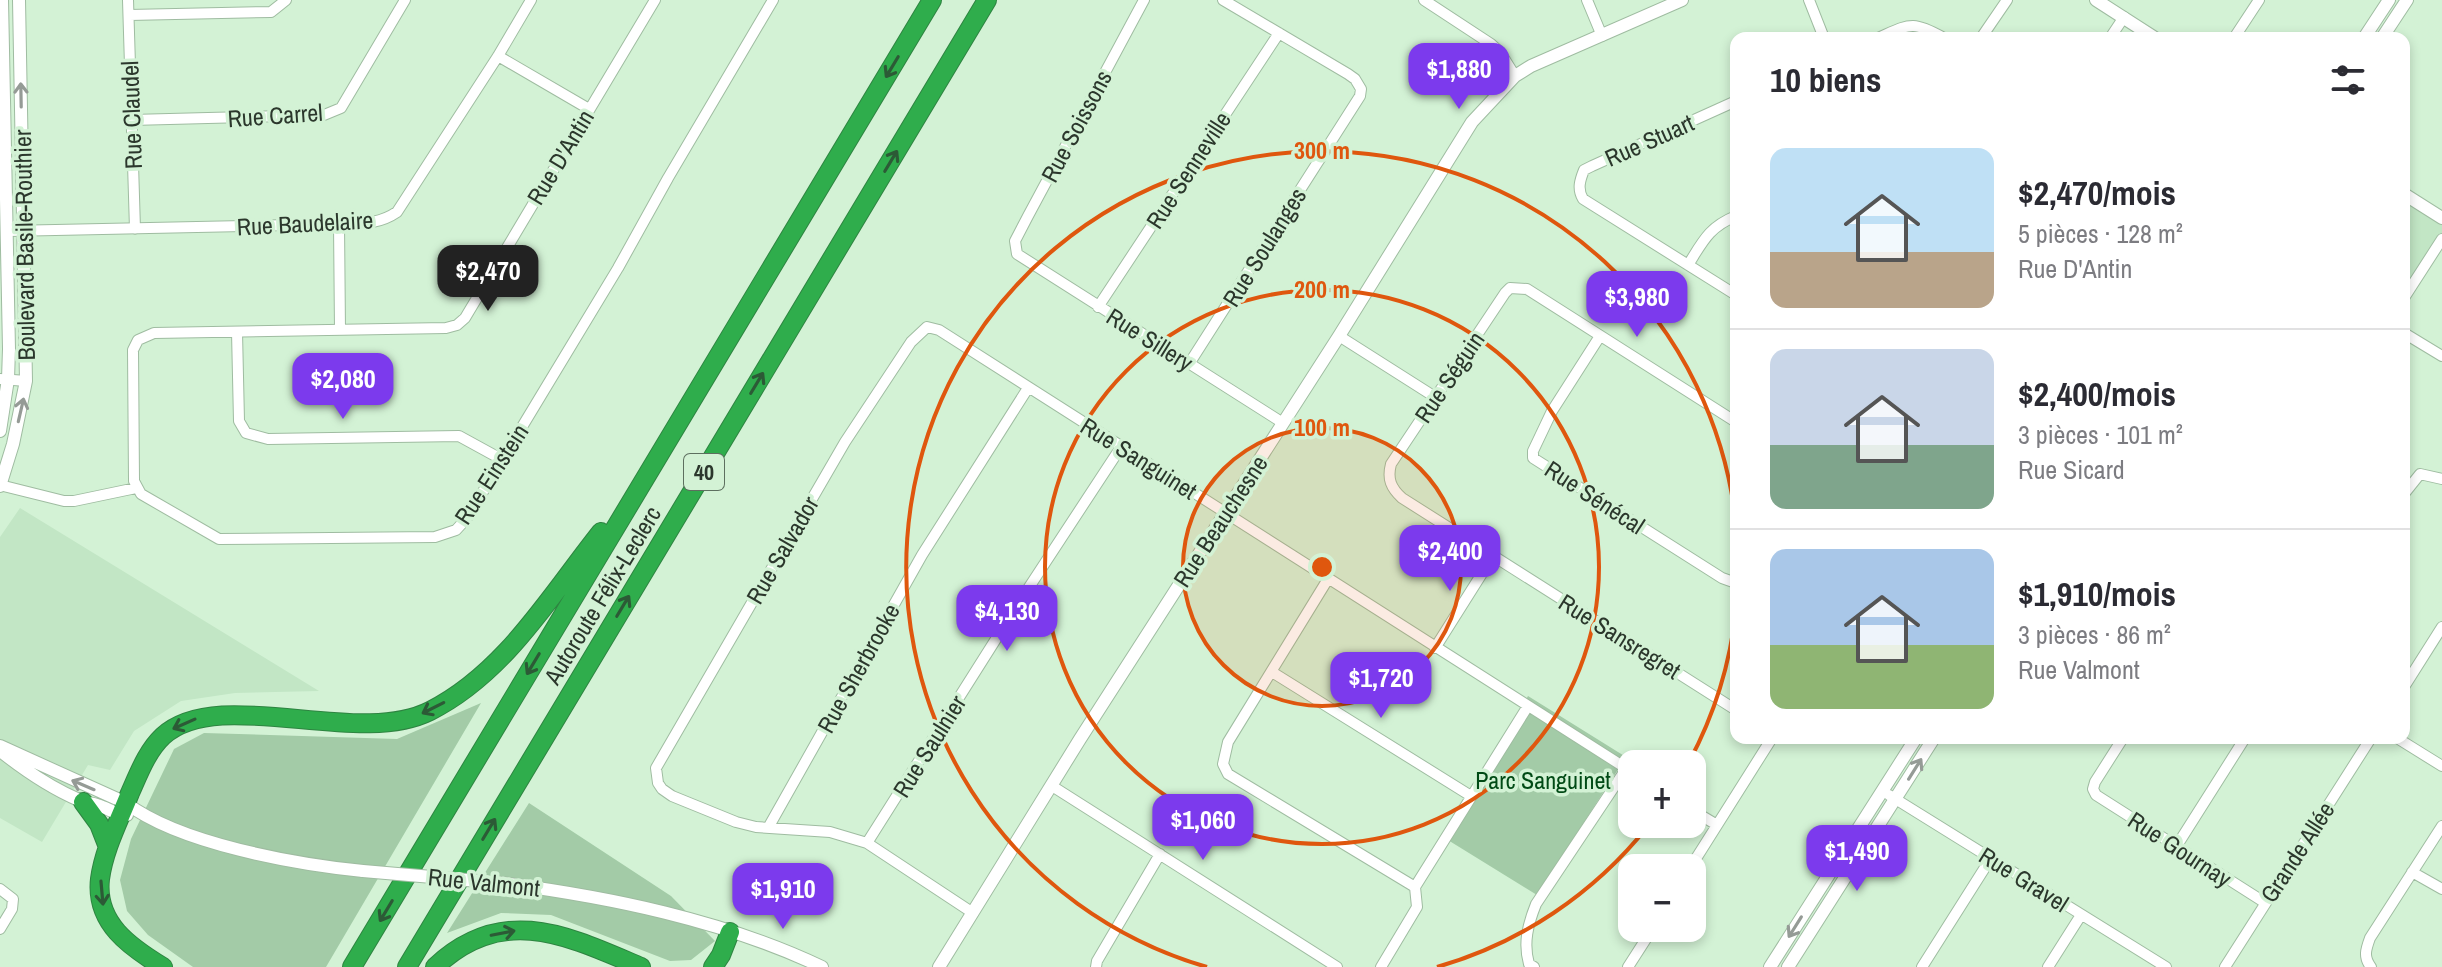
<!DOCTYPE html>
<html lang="fr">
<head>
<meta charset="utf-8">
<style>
  :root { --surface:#fff; --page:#f2f2f3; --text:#2b2b33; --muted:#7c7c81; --line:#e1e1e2; --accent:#7c3aed }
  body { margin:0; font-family:"Archivo Narrow",sans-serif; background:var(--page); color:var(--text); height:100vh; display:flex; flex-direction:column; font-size:30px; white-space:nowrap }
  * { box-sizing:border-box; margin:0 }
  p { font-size:26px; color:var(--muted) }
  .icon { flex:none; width:44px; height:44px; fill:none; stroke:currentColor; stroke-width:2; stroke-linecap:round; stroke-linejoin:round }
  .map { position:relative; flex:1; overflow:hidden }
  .panel { position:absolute; left:1730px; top:32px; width:680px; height:712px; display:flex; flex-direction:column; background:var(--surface); border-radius:16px; box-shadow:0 4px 12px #0003 }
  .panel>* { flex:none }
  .fabs { position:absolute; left:1618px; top:750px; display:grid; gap:16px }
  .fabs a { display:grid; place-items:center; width:88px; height:88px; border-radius:16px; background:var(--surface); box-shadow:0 4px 12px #0003; font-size:40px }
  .price { position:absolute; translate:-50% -68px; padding:0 18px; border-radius:16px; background:var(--accent); color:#fff; font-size:26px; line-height:52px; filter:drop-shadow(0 2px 4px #0008) }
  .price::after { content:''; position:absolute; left:50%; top:48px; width:24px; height:18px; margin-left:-12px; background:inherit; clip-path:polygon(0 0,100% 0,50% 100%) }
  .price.active { background:#222; color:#fff }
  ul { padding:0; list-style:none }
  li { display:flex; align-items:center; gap:24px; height:200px; padding:0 40px }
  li+li { border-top:2px solid var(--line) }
  li span { display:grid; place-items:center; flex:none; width:224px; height:160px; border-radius:16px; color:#555 }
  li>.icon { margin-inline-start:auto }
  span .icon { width:96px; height:96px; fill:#fffc; stroke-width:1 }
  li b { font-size:34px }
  h2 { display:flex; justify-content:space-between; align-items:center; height:96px; padding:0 40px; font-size:34px }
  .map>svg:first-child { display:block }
</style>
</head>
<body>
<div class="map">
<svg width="2442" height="967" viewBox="0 0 2442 967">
  <rect width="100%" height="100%" fill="#d3f2d5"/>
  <path fill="#c2e6c5" d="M2404,193L2442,218V240L2404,299Z
    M20,508L319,691L235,693L181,701L134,731L110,770L88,765L42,842L0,818V537Z"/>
  <path fill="#a3cba7" d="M1528,696L1626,757L1537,895L1443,837Z
    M481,703L326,967H193L148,935L127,911L120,880L131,839L174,749L204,733L397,739Z
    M529,803L671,896L715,941L691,960L670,961L551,915L501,913L447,933Z"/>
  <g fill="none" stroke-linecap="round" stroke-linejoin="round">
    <defs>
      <path id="minor" d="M128,0L135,229
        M655,0L465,318L457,325L446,328L154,333L138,340L133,350L134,481L141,494L219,539L435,537L456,530L467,518L618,268L668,178L773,0
        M1144,0L1028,216L1015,241L1017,254L1283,423
        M1424,0L1491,44L1500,52L1515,76
        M1587,0L1602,36
        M1809,0L1824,38
        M129,15L271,12L286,0
        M1878,38C1910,24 1912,20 1944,38
        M1981,38L2007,0
        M2110,38L2124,17
        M2234,38L2259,0
        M498,56L589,109
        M1736,101L1592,166L1584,170C1580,180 1577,189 1583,199L1736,295
        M131,120L324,115L341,108L405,0
        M339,224L340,330
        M8,231L339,224C360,223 378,225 397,212L498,56L531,0
        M1688,265C1703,241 1709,227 1736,216
        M2404,298L2442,239
        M1098,307L1279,33
        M237,332L239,421L246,433L268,439L459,436L501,459
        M2404,333L2442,356
        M1339,336L1435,397
        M1600,336L1552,411L1533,451V458L1722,578L1736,583
        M1189,364L1360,96L1361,89L1355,79L1348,74L1223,0
        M0,379L26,381
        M1736,422L1527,289L1510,288L1505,293L1391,464C1387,479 1391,488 1402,498L1736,710
        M0,485L64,501H74L136,488
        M2404,494L2420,474L2442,479
        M1328,579L1228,742L1223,764L1228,774L1415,887
        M1435,648L1493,556
        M1272,672L1471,796
        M2404,687L2442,627
        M2123,738L2095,782L2093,789L2096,795L2264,902
        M2397,738L2442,766
        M1052,786L1337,967
        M1889,795L2166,967
        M1692,810L1717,825
        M768,828L922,555L1028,388
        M867,843L1020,601L1121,447
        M2176,847L2245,738
        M1690,868L1772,738
        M2412,872L2442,889
        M0,889L13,899L12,909L0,929
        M973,913L867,843L830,832L756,827L736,822L672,796L662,789L658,783L656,768L845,442L911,342L927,327L939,330L1632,772
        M1096,967L1097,961L1160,854
        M1381,967L1417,907L1415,887L1528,706
        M1534,967L1529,964C1523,943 1528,924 1536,904L1626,769
        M1628,967L1653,928
        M1922,967L1991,858
        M2048,967L2081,915
        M2225,967L2371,738
        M2371,967C2363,957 2366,949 2370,938L2442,826"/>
      <path id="tertiary" d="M2096,0L2155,38
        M2364,38L2389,0
        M2382,38L2407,0
        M2404,194L2442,218
        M0,431L8,379L9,349L2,0
        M0,486L13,444L26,381L19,0
        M0,746L126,803C180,844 295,864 363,871
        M3,753C26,771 51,788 79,800C85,803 91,803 97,805C108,808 116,815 127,815
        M501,883C609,897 723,920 822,967
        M939,967L1080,739L1339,336L1472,122L1515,76L1531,66L1682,0
        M1770,967L1916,738
        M1788,967L1934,738"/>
      <path id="motorway" d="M83,802L99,824L108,847
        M163,967C130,947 95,923 100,879C104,849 119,821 130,793C139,773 147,751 163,736C219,685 357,748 430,711C505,673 550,596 601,532
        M352,967L932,0
        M407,967L987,0
        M435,967C503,903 568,936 641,967
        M713,967L721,955L730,932"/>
    </defs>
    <use href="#minor" stroke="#9fbca1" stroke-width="12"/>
    <use href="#tertiary" stroke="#9fbca1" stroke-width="14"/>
    <use href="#motorway" stroke="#2e8441" stroke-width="20"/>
    <use href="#minor" stroke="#fff" stroke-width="10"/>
    <use href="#tertiary" stroke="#fff" stroke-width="12"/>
    <use href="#motorway" stroke="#2fad4c" stroke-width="18"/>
    <defs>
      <path id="tertiary-bridge" d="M363,871L501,883"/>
    </defs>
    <use href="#tertiary-bridge" stroke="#9fbca1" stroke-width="14" stroke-linecap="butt"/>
    <use href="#tertiary-bridge" stroke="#fff" stroke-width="12"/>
  </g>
  <defs><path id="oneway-shaft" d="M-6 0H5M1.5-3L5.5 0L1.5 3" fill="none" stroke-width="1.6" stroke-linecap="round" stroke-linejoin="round" transform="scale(2)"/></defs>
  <g stroke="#2c5a36">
    <use href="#oneway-shaft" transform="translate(892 67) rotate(121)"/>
    <use href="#oneway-shaft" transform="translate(891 161) rotate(-59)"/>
    <use href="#oneway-shaft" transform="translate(757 383) rotate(-59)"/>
    <use href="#oneway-shaft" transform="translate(623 606) rotate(-59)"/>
    <use href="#oneway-shaft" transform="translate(533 664) rotate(121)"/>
    <use href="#oneway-shaft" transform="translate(433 708) rotate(153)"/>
    <use href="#oneway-shaft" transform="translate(184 724) rotate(156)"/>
    <use href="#oneway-shaft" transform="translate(489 829) rotate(-59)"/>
    <use href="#oneway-shaft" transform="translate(102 893) rotate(85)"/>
    <use href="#oneway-shaft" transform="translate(386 911) rotate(121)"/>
    <use href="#oneway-shaft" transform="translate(503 933) rotate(-11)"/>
  </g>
  <g stroke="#959b96">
    <use href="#oneway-shaft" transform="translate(21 95) rotate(-91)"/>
    <use href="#oneway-shaft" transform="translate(21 410) rotate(-77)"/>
    <use href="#oneway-shaft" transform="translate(1915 769) rotate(-58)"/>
    <use href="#oneway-shaft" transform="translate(83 785) rotate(-157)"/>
    <use href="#oneway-shaft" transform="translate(1795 927) rotate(122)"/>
  </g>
  <circle cx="1322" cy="567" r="139" fill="#df570e" fill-opacity=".12"/>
  <g fill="none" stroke="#df570e" stroke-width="4">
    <circle cx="1322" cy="567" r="139"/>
    <circle cx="1322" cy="567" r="277"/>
    <path d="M1736 610A416 416 0 0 1 1689 762M1648 826A416 416 0 0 1 1437 967M1207 967A416 416 0 1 1 1736 524"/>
  </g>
  <g text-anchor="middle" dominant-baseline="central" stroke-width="7" stroke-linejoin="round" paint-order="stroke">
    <rect fill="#d3f2d5" stroke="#5d6f5f" stroke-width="2" x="684" y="454" width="40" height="36" rx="6"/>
    <g font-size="22" font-weight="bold" fill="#2b372c">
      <text x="704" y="472">40</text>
    </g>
    <g font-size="24" fill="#2b372c" stroke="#d3f2d5">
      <text transform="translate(131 115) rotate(-92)">Rue Claudel</text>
      <text transform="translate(275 115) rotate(-4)">Rue Carrel</text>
      <text transform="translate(1076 126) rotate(-62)">Rue Soissons</text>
      <text transform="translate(1649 140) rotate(-24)">Rue Stuart</text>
      <text transform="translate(560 157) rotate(-59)">Rue D'Antin</text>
      <text transform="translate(1188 170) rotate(-57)">Rue Senneville</text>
      <text transform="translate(305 223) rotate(-3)">Rue Baudelaire</text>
      <text transform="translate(24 245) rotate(-91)">Boulevard Basile-Routhier</text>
      <text transform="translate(1264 247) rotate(-58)">Rue Soulanges</text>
      <text transform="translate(1150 339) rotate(32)">Rue Sillery</text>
      <text transform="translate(1449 377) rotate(-56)">Rue Séguin</text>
      <text transform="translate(1139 458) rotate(32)">Rue Sanguinet</text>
      <text transform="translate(491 474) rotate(-57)">Rue Einstein</text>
      <text transform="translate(1595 497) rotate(33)">Rue Sénécal</text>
      <text transform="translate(1220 521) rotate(-57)">Rue Beauchesne</text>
      <text transform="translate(782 550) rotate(-60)">Rue Salvador</text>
      <text transform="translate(602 595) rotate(-59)">Autoroute Félix-Leclerc</text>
      <text transform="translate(1620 636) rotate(32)">Rue Sansregret</text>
      <text transform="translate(858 668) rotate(-61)">Rue Sherbrooke</text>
      <text transform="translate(929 746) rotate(-58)">Rue Saulnier</text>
      <text transform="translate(2180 849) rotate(33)">Rue Gournay</text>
      <text transform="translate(2297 852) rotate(-57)">Grande Allée</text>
      <text transform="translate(2024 879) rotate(32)">Rue Gravel</text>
      <text transform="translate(484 882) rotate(6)">Rue Valmont</text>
    </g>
    <g font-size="24" fill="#004a15" stroke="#d3f2d5">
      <text x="1543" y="780">Parc Sanguinet</text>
    </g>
  </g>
  <circle cx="1322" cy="567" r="12" fill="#df570e" stroke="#d3f2d5" stroke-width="4"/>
  <g font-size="24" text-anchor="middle" font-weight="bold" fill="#df570e" stroke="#d3f2d5" stroke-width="7" stroke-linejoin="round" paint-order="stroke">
    <text x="1322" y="159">300 m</text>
    <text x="1322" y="298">200 m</text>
    <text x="1322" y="436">100 m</text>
  </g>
</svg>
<div class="fabs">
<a>+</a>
<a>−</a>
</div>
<b class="price" style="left:1459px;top:111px">$1,880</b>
<b class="price active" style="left:488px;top:313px">$2,470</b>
<b class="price" style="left:1637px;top:339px">$3,980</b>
<b class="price" style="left:343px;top:421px">$2,080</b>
<b class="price" style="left:1450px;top:593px">$2,400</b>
<b class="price" style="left:1007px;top:653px">$4,130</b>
<b class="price" style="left:1381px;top:720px">$1,720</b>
<b class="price" style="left:1203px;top:862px">$1,060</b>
<b class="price" style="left:1857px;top:893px">$1,490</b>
<b class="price" style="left:783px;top:931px">$1,910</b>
<section class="panel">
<h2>10 biens<svg class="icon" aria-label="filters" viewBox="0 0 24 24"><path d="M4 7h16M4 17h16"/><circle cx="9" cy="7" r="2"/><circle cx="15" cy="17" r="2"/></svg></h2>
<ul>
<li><span style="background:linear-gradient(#bfe0f5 65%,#b9a48a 0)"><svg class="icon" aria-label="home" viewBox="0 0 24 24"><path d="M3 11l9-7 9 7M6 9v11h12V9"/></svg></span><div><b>$2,470/mois</b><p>5 pièces · 128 m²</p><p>Rue D'Antin</p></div></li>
<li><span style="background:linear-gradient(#c9d6e8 60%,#7fa58c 0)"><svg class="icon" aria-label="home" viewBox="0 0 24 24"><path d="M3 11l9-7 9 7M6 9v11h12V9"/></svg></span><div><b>$2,400/mois</b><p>3 pièces · 101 m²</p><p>Rue Sicard</p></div></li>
<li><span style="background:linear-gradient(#a9c7e8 60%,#8fb573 0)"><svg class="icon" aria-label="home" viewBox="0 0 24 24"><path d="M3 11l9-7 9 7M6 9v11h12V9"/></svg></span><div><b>$1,910/mois</b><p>3 pièces · 86 m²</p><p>Rue Valmont</p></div></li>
</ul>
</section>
</div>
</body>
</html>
